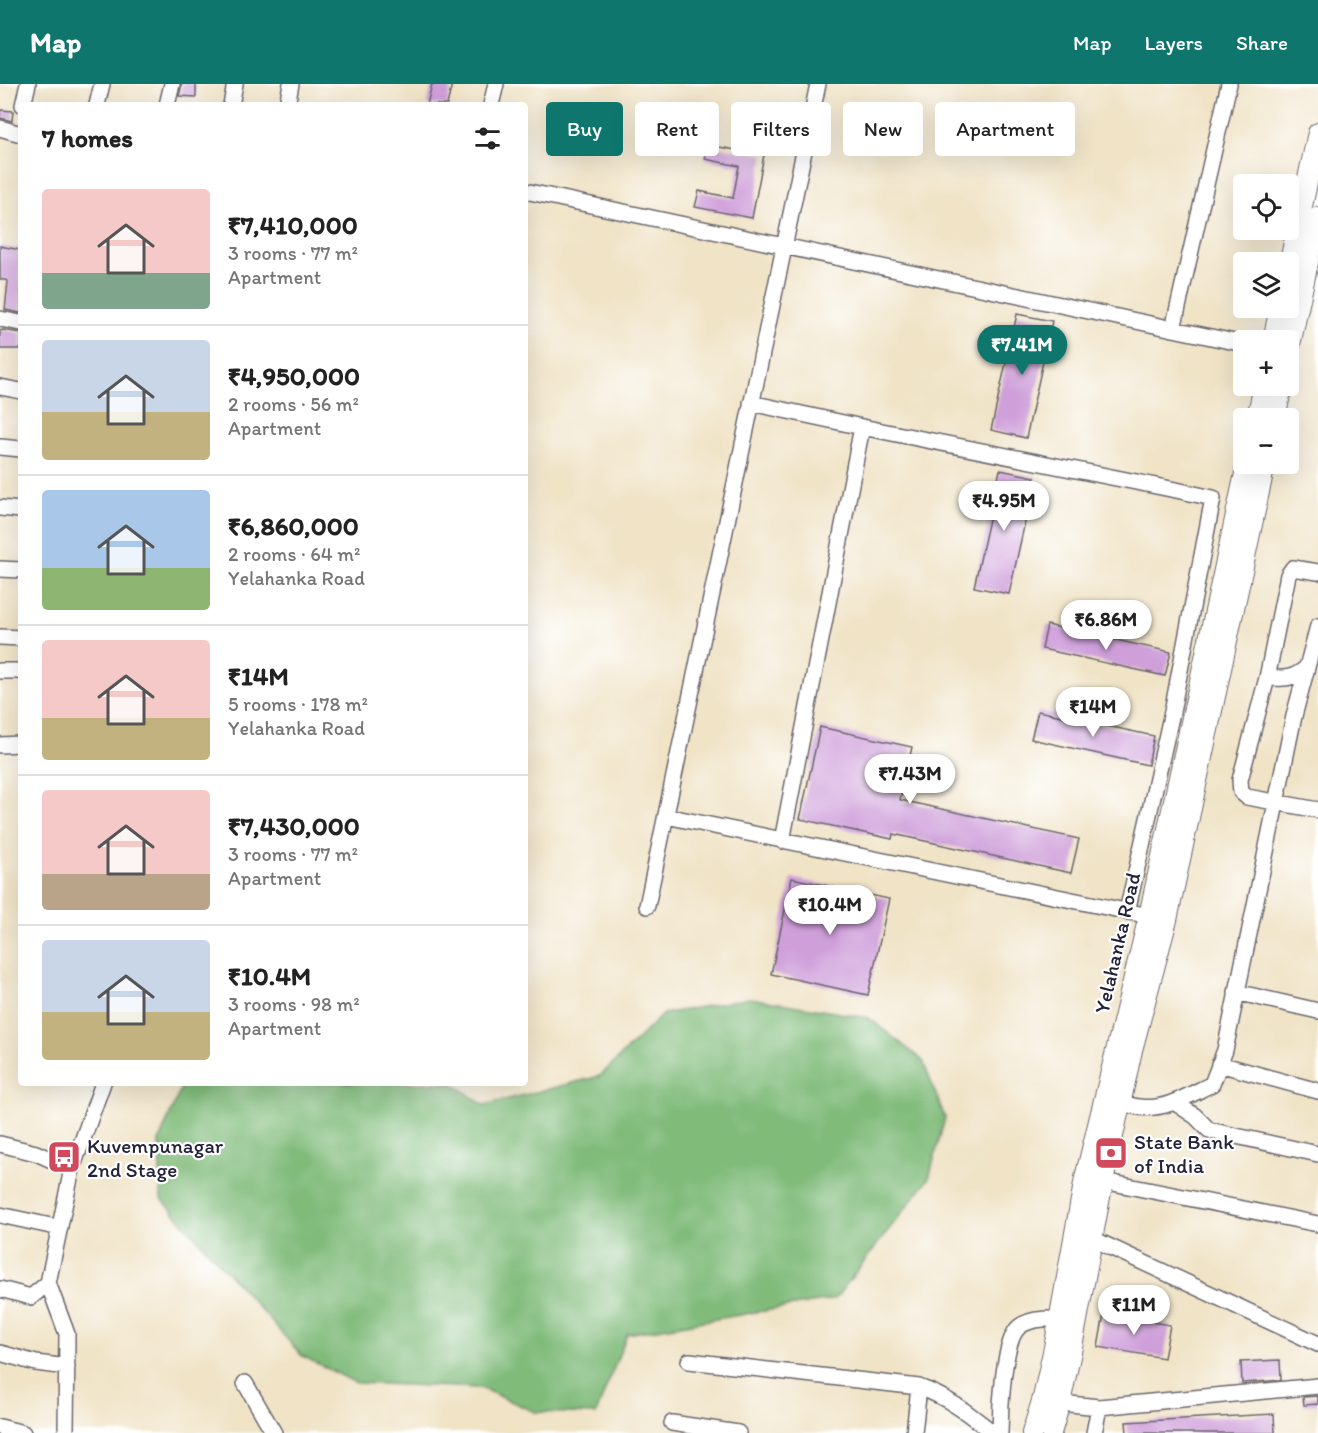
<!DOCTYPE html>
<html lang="en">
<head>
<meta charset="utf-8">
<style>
  :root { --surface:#fff; --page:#f6f6f6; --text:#222; --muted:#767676; --line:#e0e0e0; --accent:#0f766e }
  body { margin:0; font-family:Itim,sans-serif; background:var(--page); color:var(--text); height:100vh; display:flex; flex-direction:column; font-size:22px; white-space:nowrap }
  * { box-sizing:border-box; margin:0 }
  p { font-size:20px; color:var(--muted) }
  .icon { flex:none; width:33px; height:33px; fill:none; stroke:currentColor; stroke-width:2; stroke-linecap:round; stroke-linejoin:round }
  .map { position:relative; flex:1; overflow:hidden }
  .side { position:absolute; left:18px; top:18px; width:510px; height:984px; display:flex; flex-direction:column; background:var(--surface); border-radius:6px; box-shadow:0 6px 24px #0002 }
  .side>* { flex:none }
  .hud { position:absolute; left:546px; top:18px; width:570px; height:54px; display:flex; gap:12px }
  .fabs { position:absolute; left:1233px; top:90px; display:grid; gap:12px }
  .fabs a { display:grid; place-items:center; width:66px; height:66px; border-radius:6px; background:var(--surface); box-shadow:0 6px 24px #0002; font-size:30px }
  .price { position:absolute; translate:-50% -51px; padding:0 14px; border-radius:21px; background:#fff; color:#222; font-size:20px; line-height:39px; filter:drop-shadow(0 2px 3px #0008) }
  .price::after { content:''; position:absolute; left:50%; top:36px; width:18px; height:14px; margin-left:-9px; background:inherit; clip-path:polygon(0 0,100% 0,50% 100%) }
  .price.active { background:var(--accent); color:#fff }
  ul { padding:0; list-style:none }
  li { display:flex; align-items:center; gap:18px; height:150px; padding:0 24px }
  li+li { border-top:2px solid var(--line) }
  li span { display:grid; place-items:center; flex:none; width:168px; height:120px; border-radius:6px; color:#555 }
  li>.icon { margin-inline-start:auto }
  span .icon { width:72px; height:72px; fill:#fffc; stroke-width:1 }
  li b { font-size:26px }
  h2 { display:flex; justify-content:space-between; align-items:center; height:72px; padding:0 24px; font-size:26px }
  .pill { padding:0 21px; border-radius:6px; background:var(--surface); box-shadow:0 6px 24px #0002; font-size:21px; line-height:54px }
  .pill.active { background:var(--accent); color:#fff }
  header { display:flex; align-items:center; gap:36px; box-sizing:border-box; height:84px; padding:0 30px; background:var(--accent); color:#fff }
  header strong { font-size:28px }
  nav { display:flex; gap:33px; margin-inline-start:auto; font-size:21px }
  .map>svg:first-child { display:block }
</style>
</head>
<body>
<header>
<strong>Map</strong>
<nav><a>Map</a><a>Layers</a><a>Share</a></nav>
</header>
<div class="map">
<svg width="1318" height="1349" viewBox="0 0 1318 1349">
  <rect width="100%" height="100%" fill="#fff"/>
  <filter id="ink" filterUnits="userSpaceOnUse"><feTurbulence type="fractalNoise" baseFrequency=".0167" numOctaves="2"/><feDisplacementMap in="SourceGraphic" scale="12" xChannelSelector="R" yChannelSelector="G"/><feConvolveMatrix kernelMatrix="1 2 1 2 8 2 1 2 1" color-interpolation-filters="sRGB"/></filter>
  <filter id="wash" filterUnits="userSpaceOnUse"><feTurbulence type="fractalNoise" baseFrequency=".008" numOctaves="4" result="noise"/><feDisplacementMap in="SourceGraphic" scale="24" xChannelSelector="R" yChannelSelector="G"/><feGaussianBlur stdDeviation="1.35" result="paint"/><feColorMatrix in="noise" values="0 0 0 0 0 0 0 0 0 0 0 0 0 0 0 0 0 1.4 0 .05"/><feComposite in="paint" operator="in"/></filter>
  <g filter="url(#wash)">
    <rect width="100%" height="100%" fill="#f0e3c6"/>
    <path fill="#80bb7a" stroke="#516e5a" stroke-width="1.5" d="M750,914L869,934L923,977L945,1034L929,1094L835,1215L627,1250L596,1330L535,1328L481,1304L356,1299L302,1272L161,1114L159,1057L183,999H452L484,1021L600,992L663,930Z"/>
    <g id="blocks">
      <path fill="#cf9fda" d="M182,0H196V13L179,12Z
        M432,0H452L447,21H427Z
        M0,26L13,27L12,37L0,34Z
        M708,61L764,71L752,134L695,123L699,107L733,114L739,82L705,75Z
        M0,162L21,166V229L5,226L8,197L0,195Z
        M1017,230L1052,237L1026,354L991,346Z
        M3,246L21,249V265H0V247Z
        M1000,386L1035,393L1009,510L974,503Z
        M1047,541L1171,568L1165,592L1042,565Z
        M1038,627L1154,652L1148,681L1031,655Z
        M820,643L912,663L900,716L1079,755L1071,789L893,750L892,755L800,735Z
        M792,794L889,815L868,911L771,890Z
        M1104,1230L1170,1241L1164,1274L1098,1263Z
        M1280,1276L1281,1296L1242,1299L1241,1278Z
        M1318,1312V1320L1304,1321L1303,1313Z
        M1274,1330L1275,1349H1127L1126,1338Z"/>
    </g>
  </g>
  <g filter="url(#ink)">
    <use href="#blocks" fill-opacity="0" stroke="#6a666c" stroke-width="1.5"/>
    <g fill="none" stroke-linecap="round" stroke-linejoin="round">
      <defs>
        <path id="minor" d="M23,21L28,0
          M97,21L102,0
          M167,21L172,0
          M231,21L235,0
          M287,21L291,0
          M491,21L496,0
          M0,44L21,50
          M525,107L1244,260
          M0,235L21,239
          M1173,245L1229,0
          M0,303L21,307
          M751,319L862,343
          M0,363L21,365
          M0,424L21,426
          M0,485L21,486
          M1318,488L1293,484L1288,491L1267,594L1240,696L1241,708L1247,713L1318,726
          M0,553L21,554
          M0,587H21
          M1267,594C1284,595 1294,595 1307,583
          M0,661L21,660
          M666,732L1159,834
          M782,757L862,343L1176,406L1213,414L1172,628L1127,828
          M647,822L818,0
          M1236,908L1318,927
          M1219,980L1318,1007
          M1111,1016C1121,1018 1130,1022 1139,1023C1165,1027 1189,1011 1212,1000L1225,966L1294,632L1318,542
          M1174,1018L1195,1032L1209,1046L1318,1070
          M0,1060L36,1069L72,1085
          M1103,1097L1318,1140
          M0,1131L60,1144
          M1084,1153L1093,1155L1318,1260
          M0,1205L31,1213L48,1199
          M0,1269L36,1279L67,1283
          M689,1277L919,1303L914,1349
          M245,1299L274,1349
          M919,1303C949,1314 968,1329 993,1349
          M1060,1319L1099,1323L1318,1302
          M672,1339L738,1349
          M0,1343L23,1349
          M66,1349L67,1250L48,1199L72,1085L103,999
          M1000,1349C1000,1327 1003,1256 1019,1243C1031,1233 1055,1234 1070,1237
          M1094,1349L1099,1323"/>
        <path id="major" d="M1288,186L1318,49
          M1273,256L1280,224
          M1288,270L1318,133
          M1257,334L1264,302
          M1275,334L1282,302
          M1032,1349L1043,1314L1055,1259L1085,1094L1149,832L1247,380
          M1051,1349L1060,1319L1072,1263L1103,1097L1132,966L1167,836L1265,380"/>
      </defs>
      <use href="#minor" stroke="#6a666c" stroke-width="18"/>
      <use href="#major" stroke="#6a666c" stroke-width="22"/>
      <use href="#minor" stroke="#fff" stroke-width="15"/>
      <use href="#major" stroke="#fff" stroke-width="20"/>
    </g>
  </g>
  <defs>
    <symbol id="bank-square" viewBox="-11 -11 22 22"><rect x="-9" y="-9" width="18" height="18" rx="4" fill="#d1495b" stroke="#fff"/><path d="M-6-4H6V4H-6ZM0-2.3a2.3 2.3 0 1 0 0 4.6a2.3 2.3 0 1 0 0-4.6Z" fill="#fff"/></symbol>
    <symbol id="bus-square" viewBox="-11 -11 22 22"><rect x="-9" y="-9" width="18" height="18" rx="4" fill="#d1495b" stroke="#fff"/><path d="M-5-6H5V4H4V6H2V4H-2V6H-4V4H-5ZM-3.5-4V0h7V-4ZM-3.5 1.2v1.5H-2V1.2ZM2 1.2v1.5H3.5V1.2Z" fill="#fff"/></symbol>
  </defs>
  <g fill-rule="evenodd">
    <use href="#bank-square" x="1092" y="1050" width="38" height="38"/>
    <use href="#bus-square" x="45" y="1054" width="38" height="38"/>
  </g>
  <g text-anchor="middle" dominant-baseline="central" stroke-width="4.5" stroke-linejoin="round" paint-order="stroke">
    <g font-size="21" fill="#22223b" stroke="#fff">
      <text transform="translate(1117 859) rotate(-77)">Yelahanka Road</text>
    </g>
    <g font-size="21" fill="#22223b" stroke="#fff" text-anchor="start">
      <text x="1134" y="1057">State Bank<tspan x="1134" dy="24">of India</tspan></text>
      <text x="87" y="1061">Kuvempunagar<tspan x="87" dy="24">2nd Stage</tspan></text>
    </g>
  </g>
</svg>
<div class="fabs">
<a><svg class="icon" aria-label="locate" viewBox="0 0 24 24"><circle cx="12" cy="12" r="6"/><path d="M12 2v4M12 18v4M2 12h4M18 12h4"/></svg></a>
<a><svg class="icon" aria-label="layers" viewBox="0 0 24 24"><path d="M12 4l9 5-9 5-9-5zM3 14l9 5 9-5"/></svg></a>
<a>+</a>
<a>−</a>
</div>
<b class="price active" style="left:1022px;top:292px">₹7.41M</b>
<b class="price" style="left:1004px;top:448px">₹4.95M</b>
<b class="price" style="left:1106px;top:567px">₹6.86M</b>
<b class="price" style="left:1093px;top:654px">₹14M</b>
<b class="price" style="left:910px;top:721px">₹7.43M</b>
<b class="price" style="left:830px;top:852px">₹10.4M</b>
<b class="price" style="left:1134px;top:1252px">₹11M</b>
<div class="hud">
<a class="pill active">Buy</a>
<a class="pill">Rent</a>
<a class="pill">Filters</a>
<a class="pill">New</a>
<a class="pill">Apartment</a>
</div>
<section class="side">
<h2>7 homes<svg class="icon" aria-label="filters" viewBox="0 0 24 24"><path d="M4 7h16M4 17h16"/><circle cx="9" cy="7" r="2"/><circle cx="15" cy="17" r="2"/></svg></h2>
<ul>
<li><span style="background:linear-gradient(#f6c9c9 70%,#7fa58c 0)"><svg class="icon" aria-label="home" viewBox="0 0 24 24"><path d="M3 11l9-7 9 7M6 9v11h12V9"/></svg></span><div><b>₹7,410,000</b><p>3 rooms · 77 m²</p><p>Apartment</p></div></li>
<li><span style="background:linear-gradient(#c9d6e8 60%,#c2b280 0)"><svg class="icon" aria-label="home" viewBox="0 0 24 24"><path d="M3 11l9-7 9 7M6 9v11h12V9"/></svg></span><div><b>₹4,950,000</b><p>2 rooms · 56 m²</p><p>Apartment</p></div></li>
<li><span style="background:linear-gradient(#a9c7e8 65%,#8fb573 0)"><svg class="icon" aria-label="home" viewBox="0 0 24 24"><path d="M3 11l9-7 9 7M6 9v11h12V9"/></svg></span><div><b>₹6,860,000</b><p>2 rooms · 64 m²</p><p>Yelahanka Road</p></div></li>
<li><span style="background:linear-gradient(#f6c9c9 65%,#c2b280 0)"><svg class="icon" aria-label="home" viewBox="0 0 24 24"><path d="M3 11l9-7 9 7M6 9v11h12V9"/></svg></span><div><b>₹14M</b><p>5 rooms · 178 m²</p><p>Yelahanka Road</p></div></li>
<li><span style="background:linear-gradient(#f6c9c9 70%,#b9a48a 0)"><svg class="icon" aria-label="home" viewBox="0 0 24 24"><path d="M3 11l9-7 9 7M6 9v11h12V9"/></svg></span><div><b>₹7,430,000</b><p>3 rooms · 77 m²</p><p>Apartment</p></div></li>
<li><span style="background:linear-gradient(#c9d6e8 60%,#c2b280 0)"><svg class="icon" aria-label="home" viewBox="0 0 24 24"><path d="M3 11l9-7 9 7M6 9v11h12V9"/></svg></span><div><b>₹10.4M</b><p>3 rooms · 98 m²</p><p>Apartment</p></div></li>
</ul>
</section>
</div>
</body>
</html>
